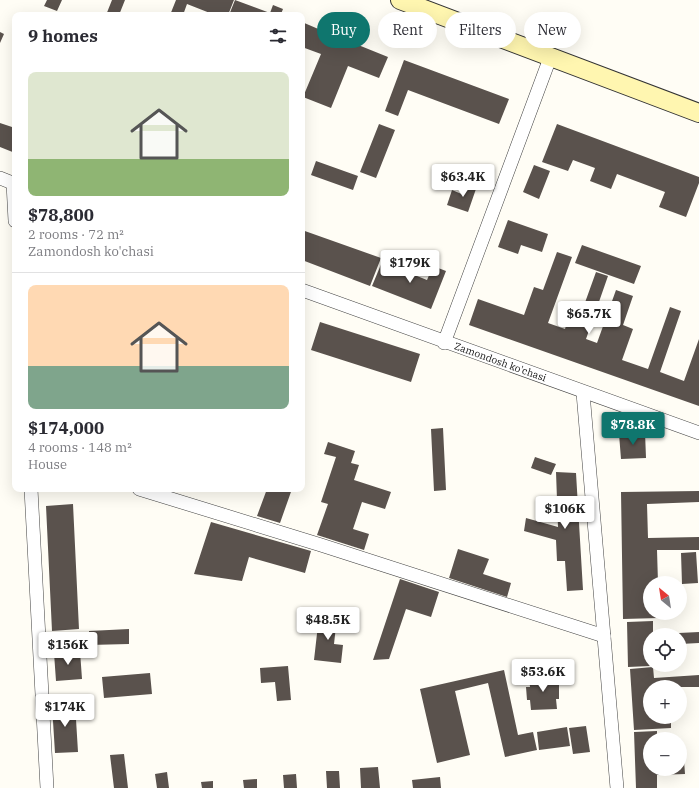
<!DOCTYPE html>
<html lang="en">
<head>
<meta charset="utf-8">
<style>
  :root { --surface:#fff; --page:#f7f7f7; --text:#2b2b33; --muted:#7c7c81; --line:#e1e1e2; --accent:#0f766e }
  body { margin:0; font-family:"IBM Plex Serif",serif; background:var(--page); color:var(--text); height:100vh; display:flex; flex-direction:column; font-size:15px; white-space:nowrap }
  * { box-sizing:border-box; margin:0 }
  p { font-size:13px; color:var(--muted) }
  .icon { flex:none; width:22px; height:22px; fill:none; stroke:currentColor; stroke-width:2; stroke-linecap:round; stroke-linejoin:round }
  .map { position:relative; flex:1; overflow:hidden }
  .sheet { position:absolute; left:12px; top:12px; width:293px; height:480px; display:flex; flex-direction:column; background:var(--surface); border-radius:8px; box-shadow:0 4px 16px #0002 }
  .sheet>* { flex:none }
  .top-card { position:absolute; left:317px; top:12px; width:322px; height:36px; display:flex; gap:8px }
  .needle { width:26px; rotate:330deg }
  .fabs { position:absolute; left:643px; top:576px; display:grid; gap:8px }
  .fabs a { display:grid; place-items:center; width:44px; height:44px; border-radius:50%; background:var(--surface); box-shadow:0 4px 16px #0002; font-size:20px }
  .price { position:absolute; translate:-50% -34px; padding:0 9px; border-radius:4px; background:#fff; color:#222; font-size:13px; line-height:26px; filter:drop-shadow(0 1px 2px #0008) }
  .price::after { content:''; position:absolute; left:50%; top:24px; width:12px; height:9px; margin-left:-6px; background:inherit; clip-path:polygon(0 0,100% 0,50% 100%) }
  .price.on { background:var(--accent); color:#fff }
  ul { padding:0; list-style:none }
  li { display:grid; align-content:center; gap:8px; height:212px; padding:0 16px }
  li+li { border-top:1px solid var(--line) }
  li span { display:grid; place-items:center; height:124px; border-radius:8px; color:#555 }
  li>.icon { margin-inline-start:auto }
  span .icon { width:72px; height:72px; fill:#fffc; stroke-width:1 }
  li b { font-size:17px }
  h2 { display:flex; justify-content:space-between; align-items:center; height:48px; padding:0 16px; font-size:17px }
  .pill { padding:0 14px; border-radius:18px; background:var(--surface); box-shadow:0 4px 16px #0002; font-size:14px; line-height:36px }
  .pill.on { background:var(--accent); color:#fff }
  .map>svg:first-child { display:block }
</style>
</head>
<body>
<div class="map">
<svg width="699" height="788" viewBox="0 0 699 788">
  <rect width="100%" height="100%" fill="#fffdf5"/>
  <path fill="#5a524d" d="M47,0H62L57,11L44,6Z
    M112,0H125L119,15H106Z
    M176,0H234L228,15H215L187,4L183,15H170Z
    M235,0L270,13L273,5L283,9L281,14L284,15H229Z
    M302,22L323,31L326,24L334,28L331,34L388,57L379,78L348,66L331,108L303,97L321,54L302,47Z
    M0,32L4,34L0,43Z
    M404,60L509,99L499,124L408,90L398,116L385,111Z
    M15,120V153L0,147V123L12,127Z
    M379,124L395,130L376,178L360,172Z
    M557,124L699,177V183L686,217L659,207L665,192L617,174L611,189L590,181L595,168L573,160L568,171L542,162Z
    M316,161L358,176L353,190L311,175Z
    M534,165L550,171L539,199L523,192Z
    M468,183L477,186L468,212L447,205L452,190L464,195Z
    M508,220L548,234L542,252L521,245L518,254L498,247Z
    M302,230L381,258L370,286L302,260Z
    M582,245L641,266L634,284L575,263Z
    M557,252L572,257L548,323L565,329L568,319L578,322L596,272L608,276L586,339L597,343L616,290L633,296L623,325L633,329L622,360L648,369L670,307L681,311L660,372L684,381L699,339V406L469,325L478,299L524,315L534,287L543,290Z
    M382,262L427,280L433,266L446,271L431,309L372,286Z
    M320,322L420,354L411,382L311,350Z
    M443,428L446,490L434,491L431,429Z
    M645,432L646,458L621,459L619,434Z
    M328,442L355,451L351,463L359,465L354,480L391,492L385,509L362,502L353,529L369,534L364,550L317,535L328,504L321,502L336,457L324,454Z
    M535,457L556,464L551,475L531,468Z
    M556,472L576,473L583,590L567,591L565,561H557L556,540L524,531L526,518L558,527Z
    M267,489H292L280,523L257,516Z
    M699,491V502L647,504L648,538L699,537V550H657L658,583H650V613H659V618L623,619L621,492Z
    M73,504L79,629L52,631L46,506Z
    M211,522L311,551L305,573L249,557L242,581L194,574Z
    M458,549L489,559L483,574L511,583L507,597L449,578Z
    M696,552L698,583L682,584L681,553Z
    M400,579L439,592L431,617L406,609L389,659L373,660Z
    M319,616L337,617L334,644L343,645L341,663L314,660Z
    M653,621V635H650V666L628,667L627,622Z
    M129,629V644L89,645V631Z
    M699,632V643L680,644L679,633Z
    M677,633V635H665V634Z
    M80,651L82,679L56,681L54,653Z
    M288,666L291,700L277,701L275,682L261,683L260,668Z
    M653,667L654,678L699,675V687H650V717H656V720L671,719V728L634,730L630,669Z
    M504,670L518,735L533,732L537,750L505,757L488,683L455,691L470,755L437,763L420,689Z
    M150,673L152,694L104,698L102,677Z
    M555,677V684H559V699H556L557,709L531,710L530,700H527L526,687H530L529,678Z
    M75,703L78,752L55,753L52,705Z
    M586,726L590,752L573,754L569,728Z
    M567,727L570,746L539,750L537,732Z
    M657,731V739H650V769H680V760H684L685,774L657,775V788H636L634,732Z
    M124,754L128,788H114L110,755Z
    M378,767L380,788H361L360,768Z
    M326,771H339L340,788H327Z
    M167,772L169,788H157L155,774Z
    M296,774L297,788H284L283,775Z
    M440,777L441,788H413L412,780Z
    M257,779V788H244L243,780Z
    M213,781V788H202L201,782Z"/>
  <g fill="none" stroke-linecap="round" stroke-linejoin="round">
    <defs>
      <g id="minor">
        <path d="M0,178L15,184"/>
        <path d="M13,183L15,221"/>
        <path id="s1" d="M302,290L699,433"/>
        <path d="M444,343L550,58"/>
        <path d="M583,393L617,788"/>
        <path d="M31,489L47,788"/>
        <path d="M139,489L321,545L604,636"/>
      </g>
      <path id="secondary" d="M400,0L699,113"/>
    </defs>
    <use href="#minor" stroke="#444" stroke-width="14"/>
    <use href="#secondary" stroke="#333" stroke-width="20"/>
    <use href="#minor" stroke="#fff" stroke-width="13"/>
    <use href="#secondary" stroke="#fff6b0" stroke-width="18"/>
  </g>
  <g text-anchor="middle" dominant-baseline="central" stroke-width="4" stroke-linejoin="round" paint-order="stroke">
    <g font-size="10" fill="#111" stroke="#fff">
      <text stroke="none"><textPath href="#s1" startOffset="211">Zamondosh ko'chasi</textPath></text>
    </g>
  </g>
</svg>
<div class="fabs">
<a><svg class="needle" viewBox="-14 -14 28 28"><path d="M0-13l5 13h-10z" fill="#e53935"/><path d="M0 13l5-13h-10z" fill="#7c7c81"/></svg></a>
<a><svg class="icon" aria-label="locate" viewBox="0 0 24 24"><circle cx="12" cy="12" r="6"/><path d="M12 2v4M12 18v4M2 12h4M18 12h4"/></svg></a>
<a>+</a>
<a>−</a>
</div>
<b class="price" style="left:463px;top:198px">$63.4K</b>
<b class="price" style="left:410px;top:284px">$179K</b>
<b class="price" style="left:589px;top:335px">$65.7K</b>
<b class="price on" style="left:633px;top:446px">$78.8K</b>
<b class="price" style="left:565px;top:530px">$106K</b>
<b class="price" style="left:328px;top:641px">$48.5K</b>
<b class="price" style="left:68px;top:666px">$156K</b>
<b class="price" style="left:543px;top:693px">$53.6K</b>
<b class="price" style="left:65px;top:728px">$174K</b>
<div class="top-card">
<a class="pill on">Buy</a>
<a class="pill">Rent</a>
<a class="pill">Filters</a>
<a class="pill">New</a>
</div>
<section class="sheet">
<h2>9 homes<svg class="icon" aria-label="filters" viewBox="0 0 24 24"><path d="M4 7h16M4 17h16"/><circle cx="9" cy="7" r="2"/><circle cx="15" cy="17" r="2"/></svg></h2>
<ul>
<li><span style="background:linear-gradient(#dfe7d0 70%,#8fb573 0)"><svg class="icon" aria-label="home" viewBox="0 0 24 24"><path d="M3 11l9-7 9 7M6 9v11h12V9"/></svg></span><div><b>$78,800</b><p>2 rooms · 72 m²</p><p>Zamondosh ko'chasi</p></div></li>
<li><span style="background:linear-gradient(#ffd9b3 65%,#7fa58c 0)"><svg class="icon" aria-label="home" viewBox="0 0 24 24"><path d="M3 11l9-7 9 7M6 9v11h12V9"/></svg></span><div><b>$174,000</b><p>4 rooms · 148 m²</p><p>House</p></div></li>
</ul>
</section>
</div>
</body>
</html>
